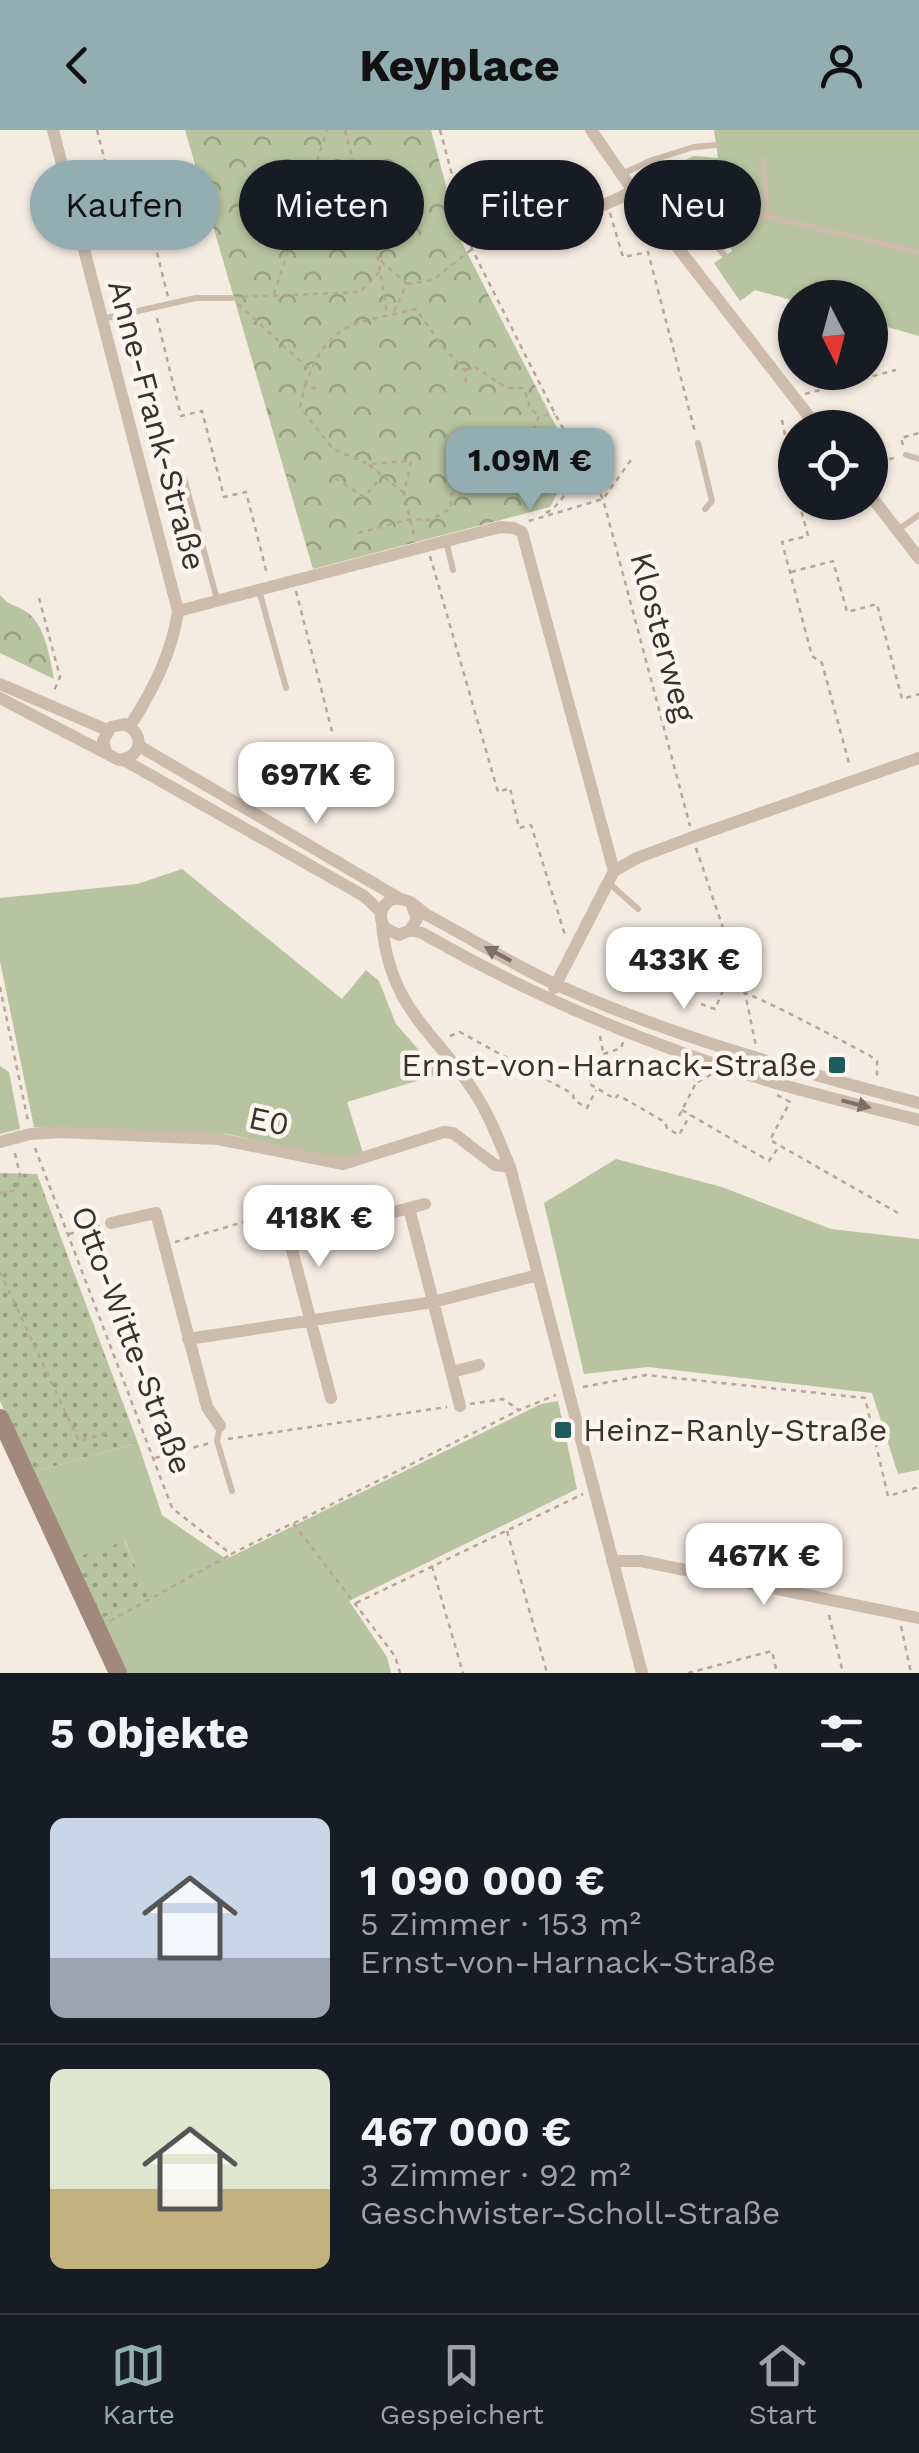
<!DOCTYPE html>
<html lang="de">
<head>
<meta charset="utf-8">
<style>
  :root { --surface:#171b24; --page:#20242c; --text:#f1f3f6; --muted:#9ea1a6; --line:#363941; --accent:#92aeb2 }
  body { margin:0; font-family:"Work Sans",sans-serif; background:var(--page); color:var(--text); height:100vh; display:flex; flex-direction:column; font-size:38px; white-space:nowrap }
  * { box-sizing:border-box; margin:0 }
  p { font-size:32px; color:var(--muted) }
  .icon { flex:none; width:55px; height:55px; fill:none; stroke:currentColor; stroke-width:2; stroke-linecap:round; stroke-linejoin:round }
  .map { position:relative; height:1543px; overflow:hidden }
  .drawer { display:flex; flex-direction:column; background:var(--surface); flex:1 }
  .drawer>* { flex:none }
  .guide { position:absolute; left:30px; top:30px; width:860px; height:90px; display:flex; gap:20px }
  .needle { width:65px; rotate:174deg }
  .controls { position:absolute; left:778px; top:150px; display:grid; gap:20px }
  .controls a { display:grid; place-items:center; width:110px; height:110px; border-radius:50%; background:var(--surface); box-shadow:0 2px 8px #0004; font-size:50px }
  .price { position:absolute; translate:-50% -85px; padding:0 22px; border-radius:20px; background:#fff; color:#222; font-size:32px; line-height:65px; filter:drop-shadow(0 2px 5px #0008) }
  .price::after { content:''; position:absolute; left:50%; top:60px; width:30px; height:22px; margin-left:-15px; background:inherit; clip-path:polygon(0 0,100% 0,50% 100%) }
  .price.selected { background:var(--accent); color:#111 }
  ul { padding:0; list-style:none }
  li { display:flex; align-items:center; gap:30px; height:250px; padding:0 50px }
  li+li { border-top:2px solid var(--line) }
  li span { display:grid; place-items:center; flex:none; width:280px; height:200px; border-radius:15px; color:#555 }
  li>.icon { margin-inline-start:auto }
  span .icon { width:120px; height:120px; fill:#fffc; stroke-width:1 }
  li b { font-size:42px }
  h2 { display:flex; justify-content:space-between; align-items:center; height:120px; padding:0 50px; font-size:42px }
  .pill { padding:0 35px; border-radius:45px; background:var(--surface); box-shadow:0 2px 8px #0004; font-size:35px; line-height:90px }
  .pill.selected { background:var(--accent); color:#111 }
  header { display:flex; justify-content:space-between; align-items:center; height:130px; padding:0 50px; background:var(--accent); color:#111; font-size:45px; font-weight:700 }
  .tabs { display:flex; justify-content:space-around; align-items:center; height:140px; border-top:2px solid var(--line); background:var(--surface); font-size:28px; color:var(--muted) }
  .tabs a { display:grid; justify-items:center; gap:5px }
  .tabs .selected { color:var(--accent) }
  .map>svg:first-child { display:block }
</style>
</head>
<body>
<header><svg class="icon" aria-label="back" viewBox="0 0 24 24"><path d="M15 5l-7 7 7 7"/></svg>Keyplace<svg class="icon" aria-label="person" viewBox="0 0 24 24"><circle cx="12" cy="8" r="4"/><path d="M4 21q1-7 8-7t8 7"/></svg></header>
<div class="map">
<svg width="919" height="1543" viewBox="0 0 919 1543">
  <defs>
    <pattern id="grass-dots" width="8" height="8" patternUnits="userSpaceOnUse" patternTransform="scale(2.5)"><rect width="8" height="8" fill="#b8c4a0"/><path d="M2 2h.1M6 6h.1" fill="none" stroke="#97a083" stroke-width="1.8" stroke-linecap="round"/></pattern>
    <pattern id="forest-crowns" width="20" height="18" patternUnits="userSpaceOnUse" patternTransform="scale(2.5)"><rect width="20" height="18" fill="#b8c4a0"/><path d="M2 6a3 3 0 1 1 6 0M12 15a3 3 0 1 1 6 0" fill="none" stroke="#97a083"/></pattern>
  </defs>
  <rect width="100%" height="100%" fill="#f4ebe1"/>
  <path fill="url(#grass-dots)" d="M0,1043L37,1044L138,1313L33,1342L0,1271Z
    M124,1410L149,1467L101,1489L74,1428Z"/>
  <path fill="url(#forest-crowns)" d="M185,0H431L461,111L574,331L550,377L313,439Z
    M0,465C8,475 16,475 27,482C45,495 50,528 54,549L0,523Z"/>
  <path fill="#b8c4a0" d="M714,0H919V206L870,192V168H795V171L755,160L740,171L714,133L732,121L719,94L677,34L694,26L718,28Z
    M182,739L342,869L366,840L379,851L396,894L440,944L347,972L363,1023L342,1030L227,1004L34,997L0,831V768L137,754Z
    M0,936L9,942L20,999L0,1004Z
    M616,1029L722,1057L831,1099L919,1109V1340L898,1344L872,1263L648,1237L584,1244L544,1073Z
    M558,1271L577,1359L349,1471L387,1527L391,1543H126L101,1489L148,1467L125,1411L74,1428L33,1342L138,1313L162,1385L226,1429L541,1274Z"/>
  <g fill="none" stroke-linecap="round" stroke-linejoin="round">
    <path stroke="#b9a596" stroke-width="2.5" stroke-dasharray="5 5" stroke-linecap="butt" d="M97,0L111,55L139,50L168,167
      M345,0L378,129L387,184
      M440,0L472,119L555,284L603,369L690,696
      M610,83L623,127L648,122L695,302
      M381,131L407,154L393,183
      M407,154L433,150L472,119L495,113L502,100
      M274,164L327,0
      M243,167L360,162L380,141
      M238,174L310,240
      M157,188L181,286L202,281L224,367L246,362L267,444
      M465,240L475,237L507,258H524L530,278L538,285
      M305,255C330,189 353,195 416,179L443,217L465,240L466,256
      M316,259L305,255L300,277L333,319L366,333
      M805,264L896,240
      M782,290L795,355
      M903,315L901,308L919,303
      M870,335L897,327
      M335,348L364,367L382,347
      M404,363L368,334L411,331L404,363L414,406
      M799,372L808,406L782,412L812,526L822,533L850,637
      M546,383C565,373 575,347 576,326
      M529,391L603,369L631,330
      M358,403L411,389L431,390L451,378V364L516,348L539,286L555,284
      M430,426L498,662L510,658L519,698L531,695L565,805
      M791,442L833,431L847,482L877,474L902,569L919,564
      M296,461L333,605
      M39,468L60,547L53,563
      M696,718L745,863L756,916
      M705,852C728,847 841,911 869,925L877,931V950
      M0,857L28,991
      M701,874L715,879L724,858
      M450,906L460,902L573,964L574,970L587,978L596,960
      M600,906L603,922
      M623,912L621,918L604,924L588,953L615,969L618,965L665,992L667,998L679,1005L690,985
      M698,952L712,944
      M777,965L790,972L770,1010L898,1083
      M682,980L769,1031L778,1018
      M679,986L696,953L690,939
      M35,1018L172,1378L231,1424L293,1393L395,1526L400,1543
      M0,1063L17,1060L20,1044L14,1020
      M69,1104L100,1096
      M302,1108L376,1087
      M175,1112L244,1092
      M0,1142L79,1311L110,1302
      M583,1257L646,1245L865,1268L888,1366L919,1357
      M470,1274L503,1269L519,1280L556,1265
      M228,1309L447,1277
      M155,1328L210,1313
      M294,1393L519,1280
      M507,1401L547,1543
      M432,1436L463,1543
      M356,1473L583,1364
      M829,1485L843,1543
      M110,1491L230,1425
      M901,1496L911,1543
      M688,1543L772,1521L777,1543"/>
    <path stroke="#cdbbac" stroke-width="6" d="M652,30L694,17L716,15
      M763,30L768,87
      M622,44L652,30L685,77L693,71H700L919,122
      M685,77L725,126
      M102,189L196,168H232
      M698,313L712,371L705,379
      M906,325L919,329
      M184,348L217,469
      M899,399L919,385
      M446,411L453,440
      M259,460L286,558
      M610,754L638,779
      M220,1296L217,1311L232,1361"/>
    <path stroke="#cdbbac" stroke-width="12" d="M53,0L178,481C172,523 153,560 130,596
      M591,0L629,55L818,298
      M508,89C542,100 604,77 633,61
      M870,365L919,428
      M178,481L500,397L514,398L522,402L614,741
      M0,554L107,600
      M0,568L119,630C142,627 146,605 125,594L111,597L103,611L106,622
      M139,616L397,767
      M124,630L364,766L381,782
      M411,773L417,789L410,800L399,805L385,798C377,786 381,775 393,769C408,767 416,777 427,785C470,808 512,834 555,854C672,907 795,940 919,973
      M382,794C390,878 431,898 473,960C489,984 499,1011 510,1037L642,1543
      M410,800L422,803C534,867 654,918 779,954C825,967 872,978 919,990
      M554,858L614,741L637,728L693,707L919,628
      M0,1012L30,1004L60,1002L218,1009L343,1034L444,1002L453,1003L495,1035L510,1037
      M409,1078L425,1074
      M282,1082L297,1078
      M387,1084L409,1078L460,1276
      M255,1089L282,1082L331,1268
      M111,1093L156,1083L207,1277L220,1296
      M188,1209L433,1172L538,1145
      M452,1242L479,1235
      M612,1431H641L919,1488"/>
    <path stroke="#a18a7d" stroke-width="18" d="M0,1288L118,1543"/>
  </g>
  <defs><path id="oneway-solid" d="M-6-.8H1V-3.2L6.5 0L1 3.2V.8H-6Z" transform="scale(2.5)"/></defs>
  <g fill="#7d6f65">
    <use href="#oneway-solid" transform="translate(498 824) rotate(-152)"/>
    <use href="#oneway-solid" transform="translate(856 974) rotate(14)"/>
  </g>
  <g fill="#1f5a5e" stroke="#fbf5ee" stroke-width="4">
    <rect x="827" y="925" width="20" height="20" rx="5"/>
    <rect x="553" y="1290" width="20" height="20" rx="5"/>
  </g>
  <g text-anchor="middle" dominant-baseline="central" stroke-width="9" stroke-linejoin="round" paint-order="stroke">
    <g font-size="32" fill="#3b302b" stroke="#fbf5ee">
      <text transform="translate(157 295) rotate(75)">Anne-Frank-Straße</text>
      <text transform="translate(663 507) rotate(75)">Klosterweg</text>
      <text transform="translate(269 991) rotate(12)">E0</text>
      <text transform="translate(132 1210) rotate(69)">Otto-Witte-Straße</text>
    </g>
    <g font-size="32" fill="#3b302b" stroke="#fbf5ee" text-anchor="end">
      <text x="817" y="935">Ernst-von-Harnack-Straße</text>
      <text x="583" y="1300" text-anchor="start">Heinz-Ranly-Straße</text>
    </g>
  </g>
</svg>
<div class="controls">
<a><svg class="needle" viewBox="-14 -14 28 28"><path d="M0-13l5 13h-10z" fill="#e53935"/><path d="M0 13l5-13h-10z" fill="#9ea1a6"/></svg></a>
<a><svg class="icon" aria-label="locate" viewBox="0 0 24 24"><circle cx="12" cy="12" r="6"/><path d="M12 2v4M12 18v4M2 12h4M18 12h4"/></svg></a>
</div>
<b class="price selected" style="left:530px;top:383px">1.09M €</b>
<b class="price" style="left:316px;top:697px">697K €</b>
<b class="price" style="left:684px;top:882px">433K €</b>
<b class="price" style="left:319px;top:1140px">418K €</b>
<b class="price" style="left:764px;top:1478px">467K €</b>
<div class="guide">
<a class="pill selected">Kaufen</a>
<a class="pill">Mieten</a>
<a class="pill">Filter</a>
<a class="pill">Neu</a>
</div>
</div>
<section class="drawer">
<h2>5 Objekte<svg class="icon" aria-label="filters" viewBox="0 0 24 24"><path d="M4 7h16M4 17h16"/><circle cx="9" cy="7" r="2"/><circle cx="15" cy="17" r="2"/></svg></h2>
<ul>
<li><span style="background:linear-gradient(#c9d6e8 70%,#9aa5b1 0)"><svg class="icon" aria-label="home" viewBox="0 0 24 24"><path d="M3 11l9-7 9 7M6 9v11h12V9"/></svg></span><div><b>1 090 000 €</b><p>5 Zimmer · 153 m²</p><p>Ernst-von-Harnack-Straße</p></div></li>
<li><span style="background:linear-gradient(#dfe7d0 60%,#c2b280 0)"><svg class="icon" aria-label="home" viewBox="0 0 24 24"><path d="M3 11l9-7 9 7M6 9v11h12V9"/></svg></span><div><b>467 000 €</b><p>3 Zimmer · 92 m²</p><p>Geschwister-Scholl-Straße</p></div></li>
</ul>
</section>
<nav class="tabs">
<a class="selected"><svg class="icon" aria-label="map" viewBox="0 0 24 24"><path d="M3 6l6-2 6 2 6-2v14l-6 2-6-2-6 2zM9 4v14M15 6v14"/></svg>Karte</a>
<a><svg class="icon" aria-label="saved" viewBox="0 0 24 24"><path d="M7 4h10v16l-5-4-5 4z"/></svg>Gespeichert</a>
<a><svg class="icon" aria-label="home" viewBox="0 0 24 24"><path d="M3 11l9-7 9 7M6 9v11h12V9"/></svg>Start</a>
</nav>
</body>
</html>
